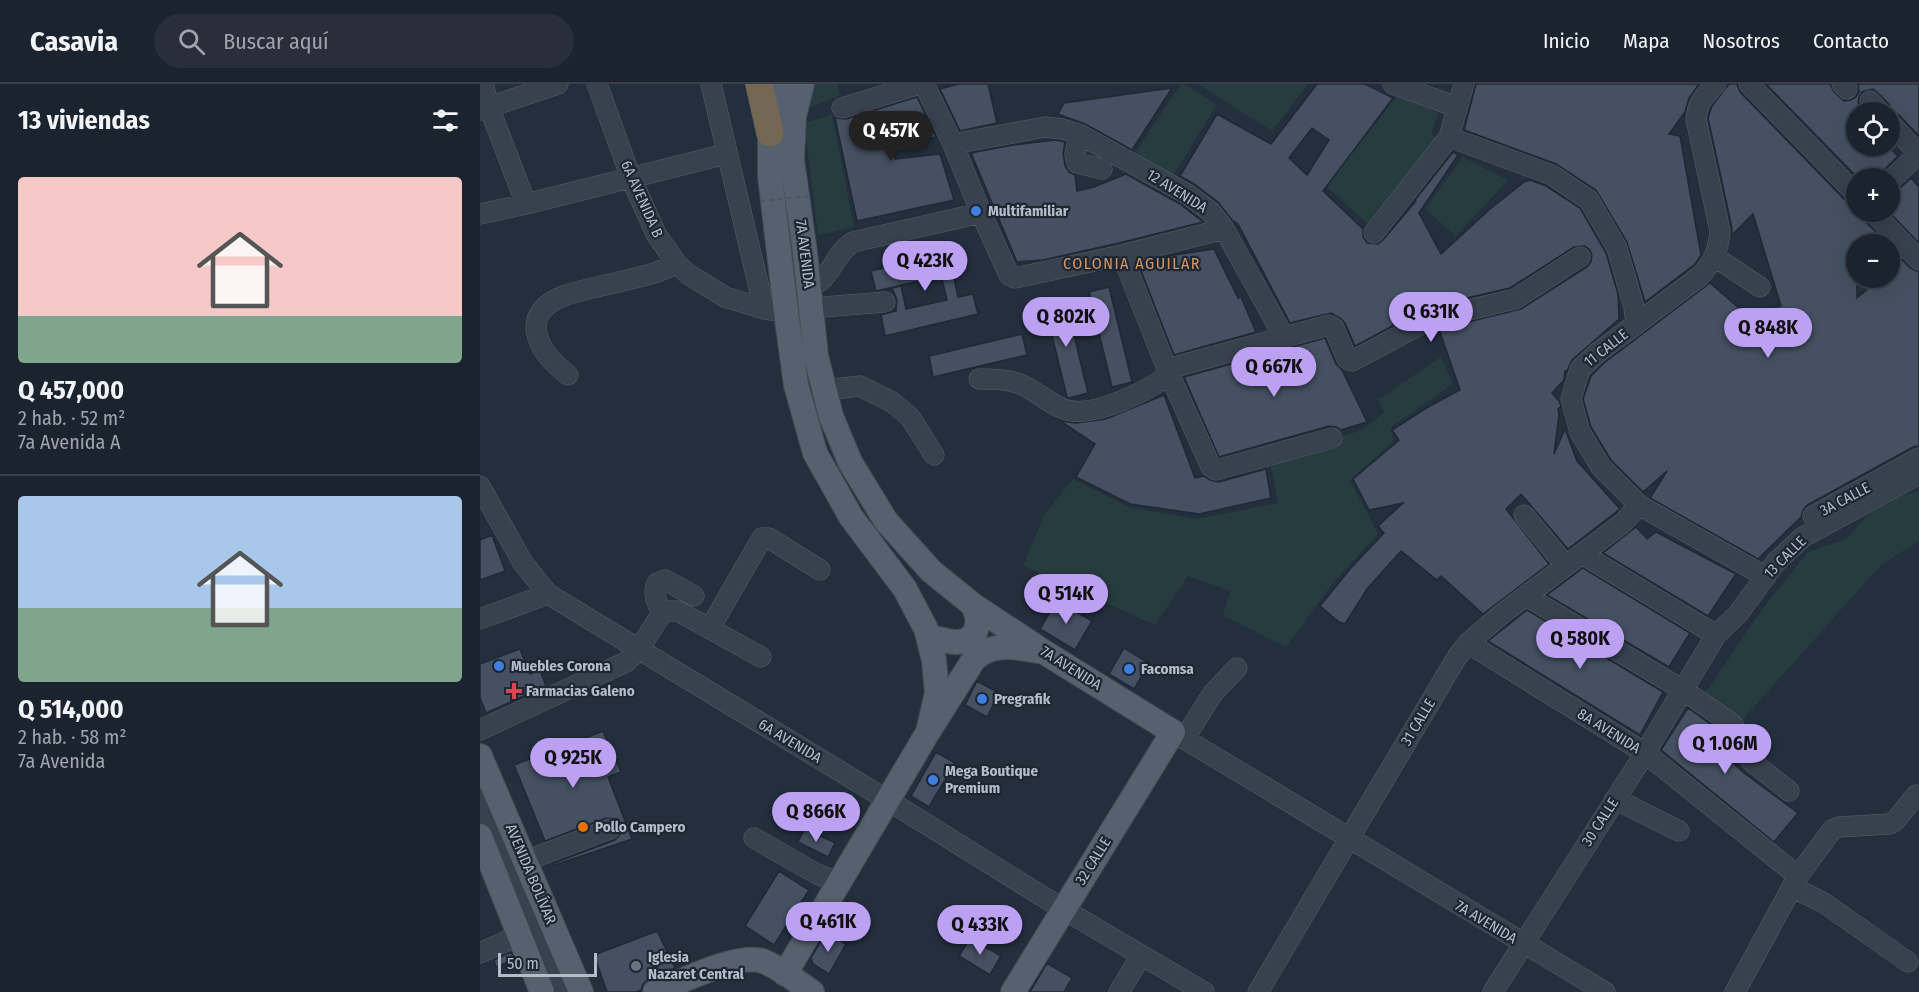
<!DOCTYPE html>
<html lang="es">
<head>
<meta charset="utf-8">
<style>
  :root { --surface:#1b232e; --page:#282f3a; --text:#f1f3f6; --muted:#a0a4aa; --line:#39404a; --accent:#bca0f2 }
  body { margin:0; font-family:"Fira Sans Condensed",sans-serif; background:var(--page); color:var(--text); height:100vh; display:flex; flex-direction:column; font-size:22px; white-space:nowrap }
  * { box-sizing:border-box; margin:0 }
  p { font-size:20px; color:var(--muted) }
  .icon { flex:none; width:33px; height:33px; fill:none; stroke:currentColor; stroke-width:2; stroke-linecap:round; stroke-linejoin:round }
  .map { position:relative; flex:1; overflow:hidden }
  .details { display:flex; flex-direction:column; background:var(--surface); width:480px }
  .details>* { flex:none }
  .buttons { position:absolute; left:1366px; top:18px; display:grid; gap:12px }
  .buttons a { display:grid; place-items:center; width:54px; height:54px; border-radius:50%; background:var(--surface); box-shadow:0 6px 24px #0002,0 0 0 2px var(--line); font-size:30px }
  .scale { position:absolute; left:18px; bottom:15px; width:99px; box-sizing:border-box; padding-left:6px; border:3px solid #b4bcc9; border-top:0; font-size:16px; line-height:21px; white-space:nowrap; color:#b4bcc9; -webkit-text-stroke:4px #1d2633; paint-order:stroke }
  .price { position:absolute; translate:-50% -51px; padding:0 14px; border-radius:21px; background:var(--accent); color:#111; font-size:20px; line-height:39px; filter:drop-shadow(0 2px 3px #0008) }
  .price::after { content:''; position:absolute; left:50%; top:36px; width:18px; height:14px; margin-left:-9px; background:inherit; clip-path:polygon(0 0,100% 0,50% 100%) }
  .price.on { background:#222; color:#fff }
  ul { padding:0; list-style:none }
  li { display:grid; align-content:center; gap:12px; height:318px; padding:0 18px }
  li+li { border-top:2px solid var(--line) }
  li span { display:grid; place-items:center; height:186px; border-radius:6px; color:#555 }
  li>.icon { margin-inline-start:auto }
  span .icon { width:108px; height:108px; fill:#fffc; stroke-width:1 }
  li b { font-size:26px }
  h2 { display:flex; justify-content:space-between; align-items:center; height:72px; padding:0 18px; font-size:26px }
  header { display:flex; align-items:center; gap:36px; box-sizing:border-box; height:84px; padding:0 30px; background:var(--surface); border-bottom:2px solid var(--line) }
  header strong { font-size:28px }
  nav { display:flex; gap:33px; margin-inline-start:auto; font-size:21px }
  .search { width:420px; height:54px; background:var(--page); display:flex; align-items:center; gap:15px; box-sizing:border-box; padding:0 21px; border-radius:33px; color:var(--muted); font-size:22px }
  main { display:flex; flex:1; min-height:0 }
  .map>svg:first-child { display:block }
</style>
</head>
<body>
<header>
<strong>Casavia</strong>
<div class="search"><svg class="icon" aria-label="search" viewBox="0 0 24 24"><circle cx="10" cy="10" r="6"/><path d="M15 15l6 6"/></svg>Buscar aquí</div>
<nav><a>Inicio</a><a>Mapa</a><a>Nosotros</a><a>Contacto</a></nav>
</header>
<main>
<section class="details">
<h2>13 viviendas<svg class="icon" aria-label="filters" viewBox="0 0 24 24"><path d="M4 7h16M4 17h16"/><circle cx="9" cy="7" r="2"/><circle cx="15" cy="17" r="2"/></svg></h2>
<ul>
<li><span style="background:linear-gradient(#f6c9c9 75%,#7fa58c 0)"><svg class="icon" aria-label="home" viewBox="0 0 24 24"><path d="M3 11l9-7 9 7M6 9v11h12V9"/></svg></span><div><b>Q 457,000</b><p>2 hab. · 52 m²</p><p>7a Avenida A</p></div></li>
<li><span style="background:linear-gradient(#a9c7e8 60%,#7fa58c 0)"><svg class="icon" aria-label="home" viewBox="0 0 24 24"><path d="M3 11l9-7 9 7M6 9v11h12V9"/></svg></span><div><b>Q 514,000</b><p>2 hab. · 58 m²</p><p>7a Avenida</p></div></li>
</ul>
</section>
<div class="map">
<svg width="1439" height="908" viewBox="0 0 1439 908">
  <rect width="100%" height="100%" fill="#242f3e"/>
  <path fill="#263c3f" d="M333,0H357L360,11L328,24Z
    M701,0H704L737,21L692,93L655,69Z
    M718,0H828L792,47Z
    M918,11L958,29L951,50L962,58L894,146L846,102Z
    M352,31L374,143L338,151L324,39Z
    M983,73L1028,96L976,152L945,125Z
    M961,273L973,300L910,344L914,357L870,396L898,450L852,500L806,563L743,531L750,507L708,492L675,541L543,482L564,431L593,395L649,423L716,435L798,419L790,378L884,345L905,328L898,316Z
    M1439,406V457L1401,481L1248,652L1214,626L1280,528L1328,468L1366,455L1399,420Z"/>
  <path fill="#455162" stroke="#1f2835" stroke-width="1.5" fill-rule="evenodd" d="M478,0H508L517,39L480,47L460,5Z
    M837,0H885L913,14L843,107L883,145V153L887,159L898,160L903,156L936,117L935,116L973,68L978,71L939,129L961,170L1010,125L1044,98L1050,96L1066,102L1100,124L1126,169L1138,210L1139,235L1092,276L1086,289L1085,286L1084,296L1072,309L1079,317L1081,322L1078,325L1079,330L1074,370L1085,345L1097,377L1140,425L1088,465L1041,410L1026,425L1069,480L1003,530L961,492L957,496L921,467L887,505L865,540L859,538L840,522L870,485L904,449L898,442L923,419L889,426L873,395L919,356L912,346L948,323L980,306L959,245L1041,225L1107,183L1111,178L1112,172L1110,166L1105,162L1094,163L1030,204L948,223L875,262L865,239L860,234L851,229L810,239L758,140L752,136L738,118L714,100L700,92L737,30L791,60ZM832,44L849,56L827,91L809,74Z
    M996,0H1219L1209,14L1205,28L1189,50L1200,52L1221,171L1215,180L1165,218L1147,158L1116,106L1076,80L984,46Z
    M1249,0H1257L1260,8L1368,119L1377,123V128H1381L1384,136L1408,160H1377V214L1401,194H1410V163L1430,184L1439,188V362L1433,363L1327,421L1323,426L1321,433L1278,475L1170,414L1187,387L1163,408L1131,376L1111,343L1103,315L1111,292L1124,279L1230,199L1266,230L1301,222L1273,130L1252,151V144L1228,34L1232,22Z
    M1286,0H1350L1354,8L1364,17L1371,16L1376,13L1379,8L1378,0H1439V52L1419,31L1412,27L1409,20L1398,9L1393,5L1382,8L1379,13L1378,19L1384,28H1377V62H1407L1418,72L1402,88L1398,94H1378Z
    M692,4L652,66L605,40L578,30L584,19Z
    M437,13L456,53L413,63L415,75L460,70L474,116L377,137L355,34L366,35Z
    M575,56L585,58L583,69L585,82L589,88L595,91L597,107L614,103L646,90L700,120L723,138L639,159L563,176L537,178L491,69L533,61Z
    M1431,94L1439,103V159L1409,128L1410,109L1418,106Z
    M483,165L488,186L473,189L478,213L493,210L498,230L405,252L401,231L416,227L417,216L412,204L421,202L426,225L467,216L461,192L396,207L391,187Z
    M734,165L758,214L761,213L776,248L694,271L658,179L681,173Z
    M629,203L652,298L632,303L609,208Z
    M585,214L608,309L589,314L587,313L564,219Z
    M542,250L547,271L453,293L449,272Z
    M845,254L856,280L862,286L887,338L861,346L856,343L849,342L739,373L704,293Z
    M684,311L715,394L724,392L730,396L739,398L786,385L791,414L719,430L650,420L596,393L615,360L580,337L596,339L626,335Z
    M1156,443L1167,455L1176,448L1256,490L1228,532L1123,469Z
    M12,451L25,487L0,496V456Z
    M1103,484L1210,549L1189,583L1067,511Z
    M577,516L612,537L595,566L560,545Z
    M1047,526L1183,608L1160,651L1008,557Z
    M644,564L669,579L654,605L629,590Z
    M40,565L50,590L60,586L66,602L6,629L0,614V580Z
    M497,597L519,609L507,633L485,621Z
    M1208,624L1243,649L1246,654L1239,666L1264,689L1318,729L1294,758L1181,666Z
    M123,647L141,688L128,693L152,755L75,781L74,779L135,756L142,748L141,740L137,735L126,734L65,757L34,681Z
    M456,668L475,679L449,723L431,712Z
    M325,744L355,759L348,773L318,758Z
    M299,787L329,806L294,861L265,842Z
    M177,847L195,884L169,895L163,900L161,906L156,908H127L114,871Z
    M346,848L366,860L349,890L333,880L331,874Z
    M490,854L521,872L510,891L479,872Z
    M31,868L34,876L16,883L14,876Z
    M567,879L592,894L584,908H550Z"/>
  <g fill="none" stroke-linecap="round" stroke-linejoin="round">
    <defs>
      <path id="minor" d="M3,0L9,23L46,120
        M117,0L151,94L176,150L197,180L208,190L245,213L284,225L306,228
        M231,0L284,225
        M444,0L473,60L501,129L529,191L535,194L642,171L744,145
        M913,0L977,23
        M1236,0C1225,11 1217,19 1216,35L1240,147C1238,167 1234,178 1219,193L1116,270L1100,285L1091,315L1100,348L1121,383L1159,421L1274,486
        M1269,0L1377,111
        M1362,0L1367,5
        M1390,17L1400,28
        M362,24L440,0
        M0,26L78,0
        M1410,39L1439,70
        M599,50L595,71L597,79L622,85
        M969,53L1072,91L1109,116L1137,164L1154,223L1156,241
        M473,60L565,43L582,45L599,50L707,110L731,128L744,145L804,253
        M1410,97L1439,69
        M1393,128L1439,176
        M0,130L46,120L246,70
        M894,149L969,53L984,0
        M642,171L687,285L731,383L736,386L852,354
        M1235,173L1280,203
        M329,203C352,196 353,170 373,158L501,129
        M331,224L405,218
        M687,285L849,241L854,244L867,275L872,277L951,235L1035,215L1100,173
        M88,291C57,267 36,229 86,211C114,202 143,198 171,190C180,187 189,183 197,180
        M499,295C513,295 527,295 540,300C555,306 568,319 584,325C611,336 668,307 690,290
        M345,306L380,302L412,318L430,333L454,371
        M0,402L43,479L68,510L409,717L583,825L724,908
        M1044,431L1086,482
        M1333,432L1439,374
        M1102,470L1236,551
        M1046,512L1203,606L1248,637L1253,641L1271,677L1309,707
        M182,529C177,519 172,510 177,499L185,496L214,512
        M0,535L68,510
        M230,544L282,454H289L340,486
        M988,559L1165,669L1318,792
        M0,646L146,578L159,565L182,529L188,527H198L281,573
        M693,648L1125,908
        M704,655L733,609L757,584
        M0,714L81,908
        M1135,715L1199,747
        M274,754L337,790L359,799
        M45,777L130,745
        M1312,803L1344,819L1428,878
        M0,869L40,851
        M639,908L661,872
        M778,908L977,573L988,559L1023,529L1143,439L1159,421
        M1013,908L1165,669L1236,551L1258,530L1296,478L1323,453L1439,390
        M1255,908L1318,792L1352,746L1359,743L1409,740L1415,737L1436,711"/>
      <path id="major" d="M299,0L290,49V92L306,228L316,301L335,369L371,433L425,505L446,545L454,576L457,609L448,648
        M322,0L314,32L312,76L325,168L336,272L351,332L370,378L406,437L451,487L493,521L564,568L693,648L533,908
        M460,555C488,565 506,549 493,521
        M0,672L101,908
        M0,752L62,908
        M305,890L448,648L494,575C513,558 534,563 558,567
        M175,908C201,898 261,867 285,878C302,885 317,898 332,908"/>
      <path id="highway" d="M279,0L290,49"/>
    </defs>
    <use href="#minor" stroke="#565f6c" stroke-width="21"/>
    <use href="#major" stroke="#414a57" stroke-width="26"/>
    <use href="#highway" stroke="#434c59" stroke-width="28"/>
    <use href="#minor" stroke="#38414e" stroke-width="20"/>
    <use href="#major" stroke="#56606e" stroke-width="24"/>
    <use href="#highway" stroke="#746855" stroke-width="27"/>
    <path stroke="#44595c" stroke-width="2" stroke-dasharray="4.5 4.5" stroke-linecap="butt" d="M280,117L333,112"/>
  </g>
  <g fill="#3f7fe0" stroke="#1d2633" stroke-width="2">
    <circle cx="496" cy="127" r="6"/>
    <circle cx="19" cy="582" r="6"/>
    <circle cx="649" cy="585" r="6"/>
    <circle cx="502" cy="615" r="6"/>
    <circle cx="453" cy="696" r="6"/>
  </g>
  <path fill="#e0444e" stroke="#1d2633" stroke-width="2" d="M31 598h6v6h6v6h-6v6h-6v-6h-6v-6h6z"/>
  <circle fill="#e8710a" stroke="#1d2633" stroke-width="2" cx="103" cy="743" r="6"/>
  <circle fill="#6b7280" stroke="#1d2633" stroke-width="2" cx="156" cy="882" r="6"/>
  <g text-anchor="middle" dominant-baseline="central" stroke-width="4.5" stroke-linejoin="round" paint-order="stroke">
    <g font-size="15" fill="#b4bcc9" stroke="#1d2633">
      <text transform="translate(697 107) rotate(32)">12 AVENIDA</text>
      <text transform="translate(162 115) rotate(66)">6A AVENIDA B</text>
      <text transform="translate(325 170) rotate(83)">7A AVENIDA</text>
      <text transform="translate(1126 264) rotate(-38)">11 CALLE</text>
      <text transform="translate(1365 415) rotate(-28)">3A CALLE</text>
      <text transform="translate(1305 473) rotate(-45)">13 CALLE</text>
      <text transform="translate(591 584) rotate(32)">7A AVENIDA</text>
      <text transform="translate(938 638) rotate(-59)">31 CALLE</text>
      <text transform="translate(1129 647) rotate(32)">8A AVENIDA</text>
      <text transform="translate(310 657) rotate(31)">6A AVENIDA</text>
      <text transform="translate(1120 738) rotate(-57)">30 CALLE</text>
      <text transform="translate(613 777) rotate(-58)">32 CALLE</text>
      <text transform="translate(51 790) rotate(67)">AVENIDA BOLÍVAR</text>
      <text transform="translate(1006 838) rotate(31)">7A AVENIDA</text>
    </g>
    <g font-size="15" font-weight="bold" fill="#b4bcc9" stroke="#1d2633" text-anchor="start">
      <text x="508" y="127">Multifamiliar</text>
      <text x="31" y="582">Muebles Corona</text>
      <text x="661" y="585">Facomsa</text>
      <text x="46" y="607">Farmacias Galeno</text>
      <text x="514" y="615">Pregrafik</text>
      <text x="465" y="687">Mega Boutique<tspan x="465" dy="17">Premium</tspan></text>
      <text x="115" y="743">Pollo Campero</text>
      <text x="168" y="873">Iglesia<tspan x="168" dy="17">Nazaret Central</tspan></text>
    </g>
    <g font-size="16" letter-spacing="1.5" fill="#d59563" stroke="#1d2633">
      <text x="652" y="179">COLONIA AGUILAR</text>
    </g>
  </g>
</svg>
<div class="buttons">
<a><svg class="icon" aria-label="locate" viewBox="0 0 24 24"><circle cx="12" cy="12" r="6"/><path d="M12 2v4M12 18v4M2 12h4M18 12h4"/></svg></a>
<a>+</a>
<a>−</a>
</div>
<div class="scale">50 m</div>
<b class="price on" style="left:411px;top:78px">Q 457K</b>
<b class="price" style="left:445px;top:208px">Q 423K</b>
<b class="price" style="left:951px;top:259px">Q 631K</b>
<b class="price" style="left:586px;top:264px">Q 802K</b>
<b class="price" style="left:1288px;top:275px">Q 848K</b>
<b class="price" style="left:794px;top:314px">Q 667K</b>
<b class="price" style="left:586px;top:541px">Q 514K</b>
<b class="price" style="left:1100px;top:586px">Q 580K</b>
<b class="price" style="left:1245px;top:691px">Q 1.06M</b>
<b class="price" style="left:93px;top:705px">Q 925K</b>
<b class="price" style="left:336px;top:759px">Q 866K</b>
<b class="price" style="left:348px;top:869px">Q 461K</b>
<b class="price" style="left:500px;top:872px">Q 433K</b>
</div>
</main>
</body>
</html>
